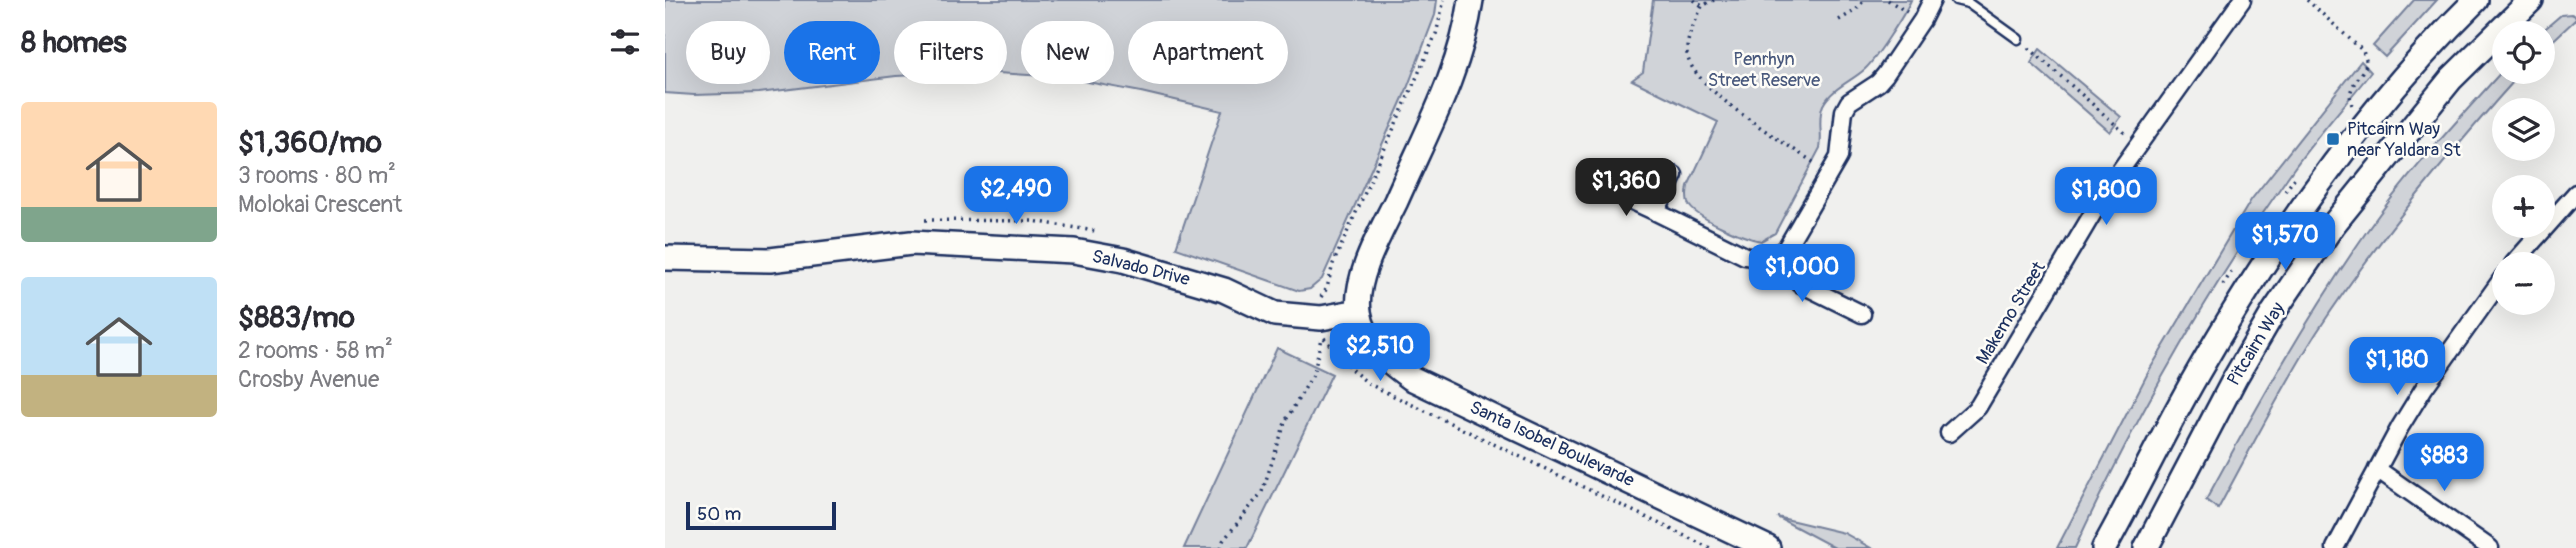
<!DOCTYPE html>
<html lang="en">
<head>
<meta charset="utf-8">
<style>
  :root { --surface:#fff; --page:#f7f7f7; --text:#2b2b33; --muted:#7c7c81; --accent:#1a73e8 }
  body { margin:0; font-family:Pangolin,sans-serif; background:var(--page); color:var(--text); height:100vh; display:flex; flex-direction:column; font-size:26px; white-space:nowrap }
  * { box-sizing:border-box; margin:0 }
  p { font-size:23px; color:var(--muted) }
  .icon { flex:none; width:38px; height:38px; fill:none; stroke:currentColor; stroke-width:2; stroke-linecap:round; stroke-linejoin:round }
  .map { position:relative; flex:1; overflow:hidden }
  .details { display:flex; flex-direction:column; background:var(--surface); width:665px }
  .details>* { flex:none }
  .top-card { position:absolute; left:21px; top:21px; width:665px; height:63px; display:flex; gap:14px }
  .controls { position:absolute; left:1827px; top:21px; display:grid; gap:14px }
  .controls a { display:grid; place-items:center; width:63px; height:63px; border-radius:50%; background:var(--surface); box-shadow:0 7px 28px #0002; font-size:35px }
  .scale { position:absolute; left:21px; bottom:18px; width:150px; box-sizing:border-box; padding-left:7px; border:4px solid #1b2f5e; border-top:0; font-size:19px; line-height:24px; white-space:nowrap; color:#1b2f5e; -webkit-text-stroke:5px #fdfcf7; paint-order:stroke }
  .price { position:absolute; translate:-50% -60px; padding:0 16px; border-radius:14px; background:var(--accent); color:#fff; font-size:23px; line-height:46px; filter:drop-shadow(0 2px 4px #0008) }
  .price::after { content:''; position:absolute; left:50%; top:42px; width:21px; height:16px; margin-left:-10px; background:inherit; clip-path:polygon(0 0,100% 0,50% 100%) }
  .price.active { background:#222; color:#fff }
  ul { padding:0; list-style:none }
  li { display:flex; align-items:center; gap:21px; height:175px; padding:0 21px }
  li span { display:grid; place-items:center; flex:none; width:196px; height:140px; border-radius:7px; color:#555 }
  li>.icon { margin-inline-start:auto }
  span .icon { width:84px; height:84px; fill:#fffc; stroke-width:1 }
  li b { font-size:30px }
  h2 { display:flex; justify-content:space-between; align-items:center; height:84px; padding:0 21px; font-size:30px }
  .chip { padding:0 24px; border-radius:32px; background:var(--surface); box-shadow:0 7px 28px #0002; font-size:24px; line-height:63px }
  .chip.active { background:var(--accent); color:#fff }
  main { display:flex; flex:1; min-height:0 }
  .map>svg:first-child { display:block }
</style>
</head>
<body>
<main>
<section class="details">
<h2>8 homes<svg class="icon" aria-label="filters" viewBox="0 0 24 24"><path d="M4 7h16M4 17h16"/><circle cx="9" cy="7" r="2"/><circle cx="15" cy="17" r="2"/></svg></h2>
<ul>
<li><span style="background:linear-gradient(#ffd9b3 75%,#7fa58c 0)"><svg class="icon" aria-label="home" viewBox="0 0 24 24"><path d="M3 11l9-7 9 7M6 9v11h12V9"/></svg></span><div><b>$1,360/mo</b><p>3 rooms · 80 m²</p><p>Molokai Crescent</p></div></li>
<li><span style="background:linear-gradient(#bfe0f5 70%,#c2b280 0)"><svg class="icon" aria-label="home" viewBox="0 0 24 24"><path d="M3 11l9-7 9 7M6 9v11h12V9"/></svg></span><div><b>$883/mo</b><p>2 rooms · 58 m²</p><p>Crosby Avenue</p></div></li>
</ul>
</section>
<div class="map">
<svg width="1911" height="548" viewBox="0 0 1911 548">
  <rect width="100%" height="100%" fill="#f0f0ee"/>
  <filter id="ink" filterUnits="userSpaceOnUse"><feTurbulence type="fractalNoise" baseFrequency=".0143" numOctaves="2"/><feDisplacementMap in="SourceGraphic" scale="14" xChannelSelector="R" yChannelSelector="G"/><feConvolveMatrix kernelMatrix="1 2 1 2 8 2 1 2 1" color-interpolation-filters="sRGB"/></filter>
  <g filter="url(#ink)">
    <path fill="#d0d3d8" stroke="#76819b" stroke-width="2" d="M0,0H772L770,15L741,91L657,279L645,289L634,291L511,248L557,111L476,92L396,77L315,72L231,76L94,93L29,95L0,93Z
      M988,0H1246C1240,14 1211,59 1200,69C1187,81 1167,88 1158,105C1152,119 1158,134 1155,148L1110,233L1096,241C1080,238 1029,218 1023,203C1021,197 1022,192 1023,186L1053,122L967,80L978,72Z
      M1749,0H1772L1720,57L1708,46Z
      M1906,14L1911,16V19L1878,50V33H1875L1896,15Z
      M1375,49L1456,117L1445,132L1366,63Z
      M1696,61L1706,72C1680,105 1651,137 1627,171C1543,290 1471,416 1410,548H1392L1485,369L1586,200Z
      M1839,69V72H1857C1783,154 1713,239 1652,332C1616,389 1585,450 1553,509L1541,500C1591,408 1642,317 1702,231C1743,173 1792,121 1839,69Z
      M612,348L667,374L582,548H519Z
      M1112,517L1179,533L1206,548H1170Z"/>
    <g fill="none" stroke-linecap="round" stroke-linejoin="round">
      <defs>
        <path id="lane" d="M1291,0L1303,3L1353,39"/>
        <path id="street" d="M1009,175L991,212L1080,256L1096,259L1120,250L1174,157L1179,111L1184,102L1213,83L1220,75L1257,20L1267,0
          M946,191L991,212
          M1113,254L1128,277L1136,284L1197,314
          M1848,264L1911,193
          M1284,433L1313,407L1444,186L1577,0
          M1712,469L1825,548
          M1670,548L1735,427L1759,388L1839,276"/>
        <path id="secondary" d="M806,0C796,71 759,137 731,201C716,232 689,277 694,312C699,343 722,361 746,378L1103,548
          M0,258L105,260L246,243L409,251L458,260L559,290L610,314L656,318L694,311
          M1439,548C1471,491 1499,431 1532,374C1609,239 1700,109 1811,0
          M1481,548L1570,378L1608,313L1668,225L1786,79L1866,0"/>
      </defs>
      <use href="#lane" stroke="#1b2f5e" stroke-width="13"/>
      <use href="#street" stroke="#1b2f5e" stroke-width="21"/>
      <use href="#secondary" stroke="#1b2f5e" stroke-width="28"/>
      <path stroke="#1b2f5e" stroke-width="3.5" stroke-dasharray="2 5" stroke-linecap="butt" d="M1029,0L1037,6
        M1049,0L1037,6C1031,21 1021,37 1022,53C1024,87 1122,144 1151,164
        M1223,0L1242,12
        M1642,0L1698,51L1702,63C1695,79 1679,88 1688,107
        M1174,20L1191,10L1199,0
        M1364,48L1460,133
        M1620,191L1630,178
        M260,220L368,221L430,231
        M1558,285L1567,271
        M656,297L662,288L668,264L771,34L779,0
        M659,338L687,370L704,384L1045,548
        M556,548L558,541L597,492L621,420L649,373L656,338"/>
      <use href="#lane" stroke="#fdfcf7" stroke-width="8"/>
      <use href="#street" stroke="#fdfcf7" stroke-width="16"/>
      <use href="#secondary" stroke="#fdfcf7" stroke-width="23"/>
    </g>
  </g>
  <rect fill="#1f6fb2" stroke="#fdfcf7" stroke-width="2.5" x="1661" y="132" width="14" height="14" rx="3.5"/>
  <g text-anchor="middle" dominant-baseline="central" stroke-width="5" stroke-linejoin="round" paint-order="stroke">
    <g font-size="18" fill="#48587c" stroke="#fdfcf7">
      <text x="1099" y="59">Penrhyn<tspan x="1099" dy="21">Street Reserve</tspan></text>
    </g>
    <g font-size="18" fill="#1b2f5e" stroke="#fdfcf7" text-anchor="start">
      <text x="1682" y="129">Pitcairn Way<tspan x="1682" dy="21">near Yaldara St</tspan></text>
    </g>
    <g font-size="18" fill="#1b2f5e" stroke="#fdfcf7">
      <text transform="translate(476 268) rotate(14)">Salvado Drive</text>
      <text transform="translate(1346 313) rotate(-59)">Makemo Street</text>
      <text transform="translate(1591 344) rotate(-59)">Pitcairn Way</text>
      <text transform="translate(887 444) rotate(25)">Santa Isobel Boulevarde</text>
    </g>
  </g>
</svg>
<div class="controls">
<a><svg class="icon" aria-label="locate" viewBox="0 0 24 24"><circle cx="12" cy="12" r="6"/><path d="M12 2v4M12 18v4M2 12h4M18 12h4"/></svg></a>
<a><svg class="icon" aria-label="layers" viewBox="0 0 24 24"><path d="M12 4l9 5-9 5-9-5zM3 14l9 5 9-5"/></svg></a>
<a>+</a>
<a>−</a>
</div>
<div class="scale">50 m</div>
<b class="price active" style="left:961px;top:218px">$1,360</b>
<b class="price" style="left:351px;top:226px">$2,490</b>
<b class="price" style="left:1441px;top:227px">$1,800</b>
<b class="price" style="left:1620px;top:272px">$1,570</b>
<b class="price" style="left:1137px;top:304px">$1,000</b>
<b class="price" style="left:715px;top:383px">$2,510</b>
<b class="price" style="left:1732px;top:397px">$1,180</b>
<b class="price" style="left:1779px;top:493px">$883</b>
<div class="top-card">
<a class="chip">Buy</a>
<a class="chip active">Rent</a>
<a class="chip">Filters</a>
<a class="chip">New</a>
<a class="chip">Apartment</a>
</div>
</div>
</main>
</body>
</html>
